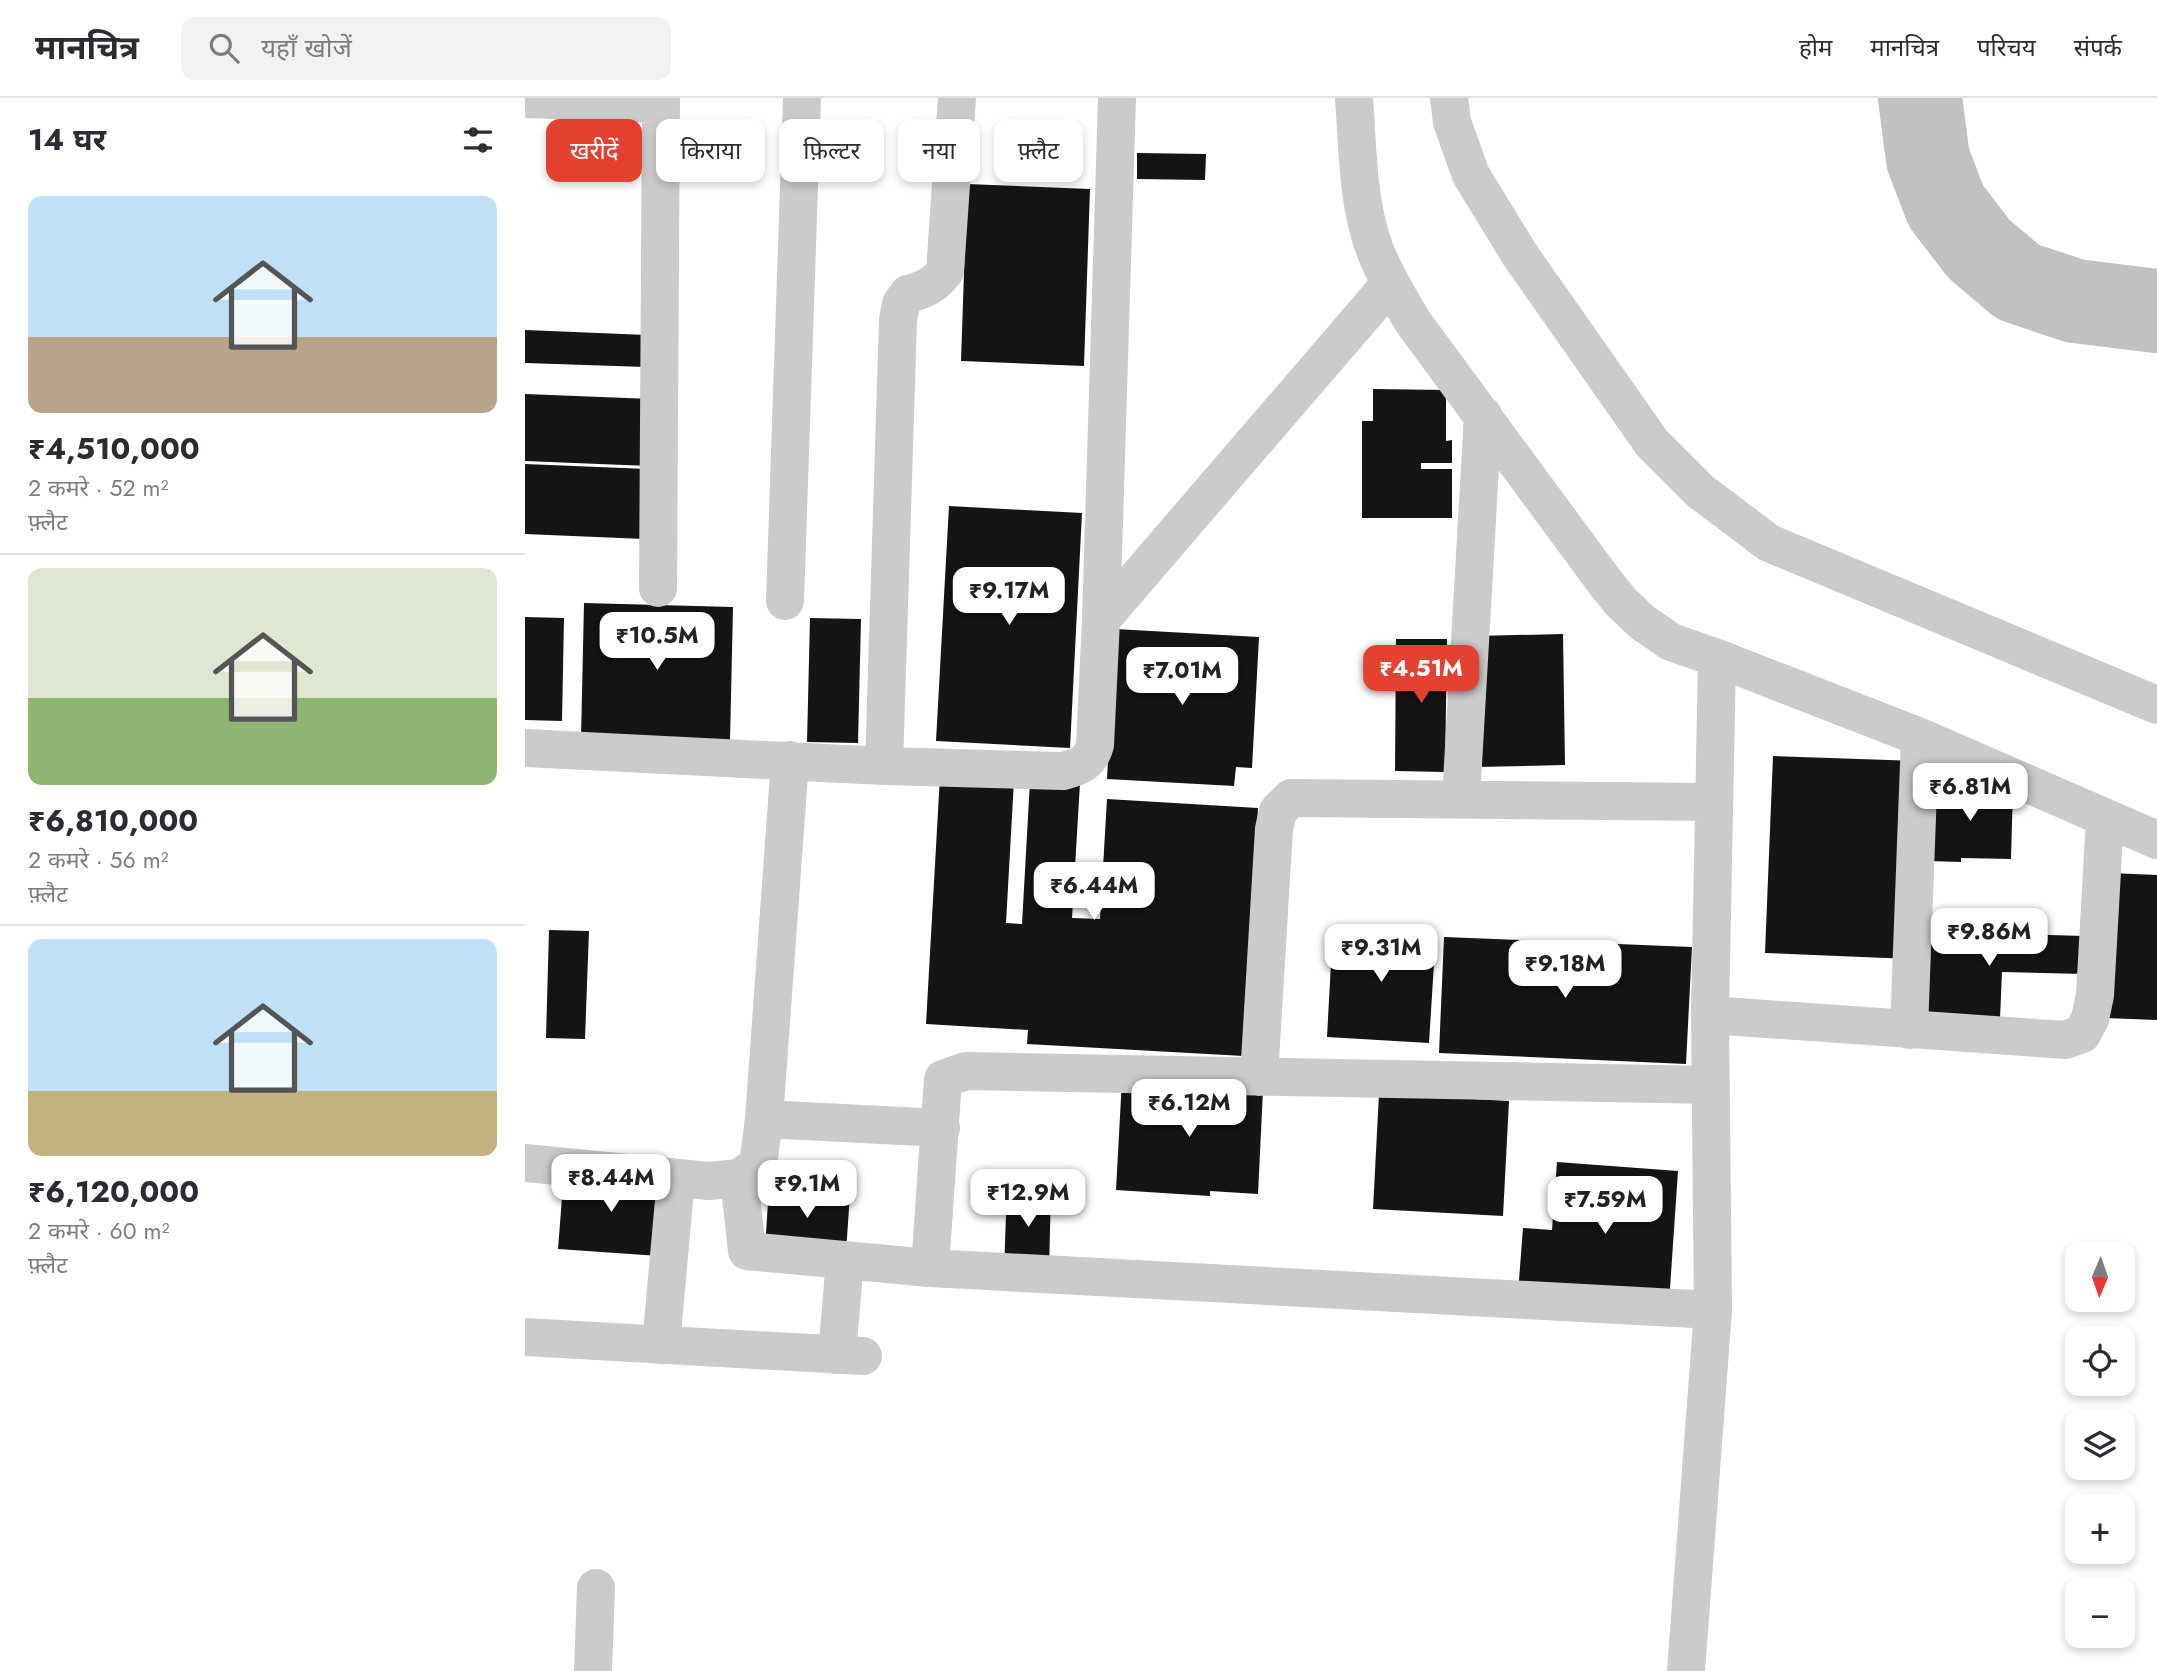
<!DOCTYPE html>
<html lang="hi">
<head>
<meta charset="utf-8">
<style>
  :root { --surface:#fff; --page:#f2f2f3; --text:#2b2b33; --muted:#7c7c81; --line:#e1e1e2; --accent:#e44231 }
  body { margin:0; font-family:Jost,"Noto Sans Devanagari",sans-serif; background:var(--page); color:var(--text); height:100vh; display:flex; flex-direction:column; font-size:26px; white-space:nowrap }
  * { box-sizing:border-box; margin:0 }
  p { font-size:23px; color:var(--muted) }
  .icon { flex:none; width:38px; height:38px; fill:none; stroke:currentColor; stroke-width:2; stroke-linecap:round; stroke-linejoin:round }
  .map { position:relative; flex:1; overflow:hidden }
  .drawer { display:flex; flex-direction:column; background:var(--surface); width:525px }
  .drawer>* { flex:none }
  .top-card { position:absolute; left:21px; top:21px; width:665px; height:63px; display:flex; gap:14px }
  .needle { width:46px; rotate:182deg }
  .controls { position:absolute; left:1540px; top:1144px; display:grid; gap:14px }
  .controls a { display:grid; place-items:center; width:70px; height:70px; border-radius:14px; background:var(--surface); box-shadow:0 4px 10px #0003; font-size:35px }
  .price { position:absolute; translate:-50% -60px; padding:0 16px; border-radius:14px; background:#fff; color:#222; font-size:23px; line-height:46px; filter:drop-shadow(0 2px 4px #0008) }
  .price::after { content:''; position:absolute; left:50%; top:42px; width:21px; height:16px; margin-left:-10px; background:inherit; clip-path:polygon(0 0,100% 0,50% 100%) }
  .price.active { background:var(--accent); color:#fff }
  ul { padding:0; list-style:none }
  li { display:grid; align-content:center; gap:14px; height:371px; padding:0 28px }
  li+li { border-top:2px solid var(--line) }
  li span { display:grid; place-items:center; height:217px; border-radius:14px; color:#555 }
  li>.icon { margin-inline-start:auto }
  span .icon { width:126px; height:126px; fill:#fffc; stroke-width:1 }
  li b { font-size:30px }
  h2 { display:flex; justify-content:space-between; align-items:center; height:84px; padding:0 28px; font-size:30px }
  .tag { padding:0 24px; border-radius:14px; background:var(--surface); box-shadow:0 4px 10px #0003; font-size:24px; line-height:63px }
  .tag.active { background:var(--accent); color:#fff }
  header { display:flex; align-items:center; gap:42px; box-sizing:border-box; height:98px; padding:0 35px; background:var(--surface); border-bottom:2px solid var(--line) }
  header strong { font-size:33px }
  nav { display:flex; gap:38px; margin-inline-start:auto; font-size:24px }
  .search { width:490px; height:63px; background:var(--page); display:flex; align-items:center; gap:18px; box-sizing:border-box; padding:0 24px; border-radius:14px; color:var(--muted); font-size:26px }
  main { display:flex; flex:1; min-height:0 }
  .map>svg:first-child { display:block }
</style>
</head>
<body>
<header>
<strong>मानचित्र</strong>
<div class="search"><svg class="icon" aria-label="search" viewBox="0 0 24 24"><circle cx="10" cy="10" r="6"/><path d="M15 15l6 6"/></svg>यहाँ खोजें</div>
<nav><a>होम</a><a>मानचित्र</a><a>परिचय</a><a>संपर्क</a></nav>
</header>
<main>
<section class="drawer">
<h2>14 घर<svg class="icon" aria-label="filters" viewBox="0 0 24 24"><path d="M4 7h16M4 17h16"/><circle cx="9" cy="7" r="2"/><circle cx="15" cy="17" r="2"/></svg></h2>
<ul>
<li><span style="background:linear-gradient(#bfe0f5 65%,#b9a48a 0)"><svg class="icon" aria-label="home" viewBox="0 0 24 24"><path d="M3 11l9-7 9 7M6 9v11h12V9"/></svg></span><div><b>₹4,510,000</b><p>2 कमरे · 52 m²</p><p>फ़्लैट</p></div></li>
<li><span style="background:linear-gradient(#dfe7d0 60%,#8fb573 0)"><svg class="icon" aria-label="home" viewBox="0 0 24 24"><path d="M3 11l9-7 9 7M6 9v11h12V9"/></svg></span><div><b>₹6,810,000</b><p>2 कमरे · 56 m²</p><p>फ़्लैट</p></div></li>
<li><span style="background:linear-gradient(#bfe0f5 70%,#c2b280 0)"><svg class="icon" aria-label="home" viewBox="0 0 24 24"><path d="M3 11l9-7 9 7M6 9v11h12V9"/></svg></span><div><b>₹6,120,000</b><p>2 कमरे · 60 m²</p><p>फ़्लैट</p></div></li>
</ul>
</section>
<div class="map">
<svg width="1632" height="1573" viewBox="0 0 1632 1573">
  <rect width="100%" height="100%" fill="#fff"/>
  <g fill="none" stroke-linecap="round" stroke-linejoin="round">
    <path stroke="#c1c1c1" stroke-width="84" d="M1395,0L1403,61L1421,108L1454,151L1493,184L1550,203L1632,213"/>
  </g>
  <path fill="#151515" d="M612,55L681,56L680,82L612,81Z
    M442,86L565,91L559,268L436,263Z
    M0,232L122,237L121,269L0,265Z
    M848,291L921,292V343L927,342V365H896V371H927V420H837V323H848Z
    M0,296L127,301L124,368L0,363Z
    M0,366L122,371L119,441L0,436Z
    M424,408L557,415L545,650L411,643Z
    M59,505L208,509L205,643L56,640Z
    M0,519L39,520L37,623L0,622Z
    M285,520L336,521L333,645L282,644Z
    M590,531L734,539L727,670L711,669L709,688L582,681Z
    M1038,536L1040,667L951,669L949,538Z
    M871,541H922L920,674L870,673Z
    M1248,658L1393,663L1385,861L1240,855Z
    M415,678L489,682L481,825L497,826L505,683L555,685L547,820L575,821L582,701L733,710L719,958L502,946L503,932L401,926Z
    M1404,688L1488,689L1486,761L1436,760V764L1403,763Z
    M1585,775L1632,777V922L1580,920Z
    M808,828L911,834L904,945L802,939Z
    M1402,830L1420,831L1419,834L1560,838L1559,876L1477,874L1475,921L1400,919Z
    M24,832L64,833L60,941L21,940Z
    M919,839L1167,849L1161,966L914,955Z
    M597,981L738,992L733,1096L685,1093V1098L591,1092Z
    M854,996L984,1003L978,1118L848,1111Z
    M1032,1064L1153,1073L1144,1205L993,1195L998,1130L1027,1132Z
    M39,1074L139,1082L134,1158L33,1151Z
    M482,1088L526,1090L524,1174L479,1173Z
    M244,1090L325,1096L321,1154L240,1149Z"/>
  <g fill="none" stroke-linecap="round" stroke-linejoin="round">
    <path stroke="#cbcbcb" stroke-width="38" d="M829,0C833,50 832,105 850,152C860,178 874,200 888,224L1079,483L1096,504L1117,524L1146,544L1192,560L1395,639L1632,742
      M924,0L927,24L946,77L995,157L1127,345L1175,393L1244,445L1632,607
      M0,1L136,6
      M133,490L136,0
      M260,503L277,0
      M576,522L865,186
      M0,650L359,668L538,673C554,669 565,665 570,647L576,522L592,0
      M359,668L373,222L376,206L383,196C399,192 410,187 420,173L432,0
      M936,701L958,317
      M1185,917L1540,942L1557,936L1565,921L1570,897L1580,720
      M1384,932L1395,639
      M734,979L749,731L753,713L766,700L1189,704
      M239,1021L416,1030
      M0,1065L184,1083L214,1080L233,1067L239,1021L265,662
      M214,1080L222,1153L405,1170L1188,1212
      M405,1170L418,981L441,973L1186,987
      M0,1239L338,1258
      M136,1247L151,1080
      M312,1257L320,1162
      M68,1573L71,1490
      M1161,1573L1188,1212L1185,917L1192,560"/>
  </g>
</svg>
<div class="controls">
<a><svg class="needle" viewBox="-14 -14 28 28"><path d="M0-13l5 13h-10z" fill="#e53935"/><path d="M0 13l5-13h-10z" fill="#7c7c81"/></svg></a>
<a><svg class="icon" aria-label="locate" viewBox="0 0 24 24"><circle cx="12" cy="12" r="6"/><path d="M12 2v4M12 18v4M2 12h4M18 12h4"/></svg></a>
<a><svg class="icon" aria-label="layers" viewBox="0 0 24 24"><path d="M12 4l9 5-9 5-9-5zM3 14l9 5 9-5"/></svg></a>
<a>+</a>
<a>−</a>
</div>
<b class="price" style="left:484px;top:529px">₹9.17M</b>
<b class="price" style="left:132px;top:574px">₹10.5M</b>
<b class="price active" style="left:896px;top:607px">₹4.51M</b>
<b class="price" style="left:657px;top:609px">₹7.01M</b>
<b class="price" style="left:1445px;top:725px">₹6.81M</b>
<b class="price" style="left:569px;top:824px">₹6.44M</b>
<b class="price" style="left:1464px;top:870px">₹9.86M</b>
<b class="price" style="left:856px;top:886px">₹9.31M</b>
<b class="price" style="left:1040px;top:902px">₹9.18M</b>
<b class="price" style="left:664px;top:1041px">₹6.12M</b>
<b class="price" style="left:86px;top:1116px">₹8.44M</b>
<b class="price" style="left:282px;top:1122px">₹9.1M</b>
<b class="price" style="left:503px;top:1131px">₹12.9M</b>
<b class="price" style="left:1080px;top:1138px">₹7.59M</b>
<div class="top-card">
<a class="tag active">खरीदें</a>
<a class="tag">किराया</a>
<a class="tag">फ़िल्टर</a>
<a class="tag">नया</a>
<a class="tag">फ़्लैट</a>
</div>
</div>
</main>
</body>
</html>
